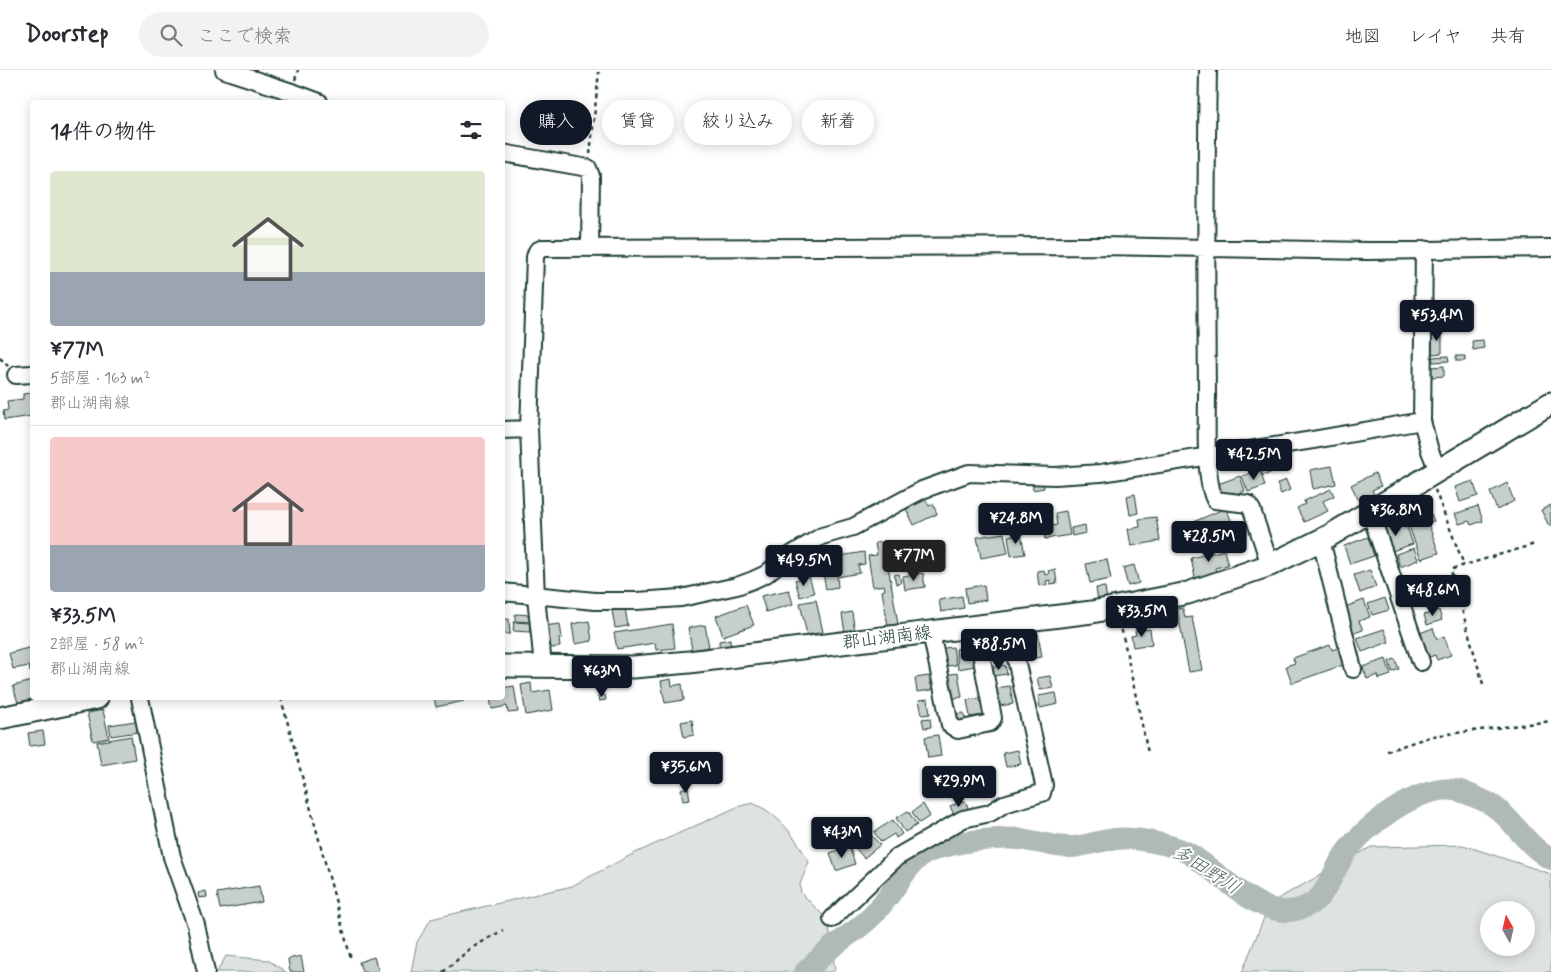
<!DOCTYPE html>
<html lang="ja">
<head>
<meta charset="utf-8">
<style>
  :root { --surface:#fff; --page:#f2f2f3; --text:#2b2b33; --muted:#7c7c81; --line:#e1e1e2; --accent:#111827 }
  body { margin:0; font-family:Mynerve,"Klee One",sans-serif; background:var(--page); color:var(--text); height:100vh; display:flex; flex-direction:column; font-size:19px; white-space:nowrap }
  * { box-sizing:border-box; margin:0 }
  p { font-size:16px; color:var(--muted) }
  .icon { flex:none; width:28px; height:28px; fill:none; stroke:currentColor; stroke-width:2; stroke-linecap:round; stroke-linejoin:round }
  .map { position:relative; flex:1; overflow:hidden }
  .panel { position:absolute; left:30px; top:30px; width:475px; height:600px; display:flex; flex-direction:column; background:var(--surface); border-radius:5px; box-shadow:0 2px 12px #0003 }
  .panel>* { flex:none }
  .hud { position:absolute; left:520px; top:30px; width:475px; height:45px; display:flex; gap:10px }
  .needle { width:32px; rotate:352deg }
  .fabs { position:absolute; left:1480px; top:831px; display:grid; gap:10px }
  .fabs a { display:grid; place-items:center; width:55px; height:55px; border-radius:50%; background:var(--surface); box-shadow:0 2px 12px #0003; font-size:25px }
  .price { position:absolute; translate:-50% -42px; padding:0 11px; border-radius:5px; background:var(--accent); color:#fff; font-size:16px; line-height:32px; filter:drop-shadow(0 1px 2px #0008) }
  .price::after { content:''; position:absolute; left:50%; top:30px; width:15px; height:11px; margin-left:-8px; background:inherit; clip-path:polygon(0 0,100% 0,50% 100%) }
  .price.on { background:#222; color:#fff }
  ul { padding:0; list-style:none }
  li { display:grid; align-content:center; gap:10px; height:265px; padding:0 20px }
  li+li { border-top:1px solid var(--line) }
  li span { display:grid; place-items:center; height:155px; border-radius:5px; color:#555 }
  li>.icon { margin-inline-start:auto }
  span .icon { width:90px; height:90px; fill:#fffc; stroke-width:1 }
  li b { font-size:21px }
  h2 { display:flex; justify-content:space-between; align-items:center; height:60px; padding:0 20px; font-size:21px }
  .pill { padding:0 18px; border-radius:22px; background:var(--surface); box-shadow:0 2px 12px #0003; font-size:18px; line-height:45px }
  .pill.on { background:var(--accent); color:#fff }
  header { display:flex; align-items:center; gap:30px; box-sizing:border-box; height:70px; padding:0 25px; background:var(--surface); border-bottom:1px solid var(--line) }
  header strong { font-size:24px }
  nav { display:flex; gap:28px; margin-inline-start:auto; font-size:18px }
  .search { width:350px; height:45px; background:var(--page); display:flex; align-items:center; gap:12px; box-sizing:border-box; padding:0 18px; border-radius:28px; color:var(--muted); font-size:19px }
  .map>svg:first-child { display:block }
</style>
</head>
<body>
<header>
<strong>Doorstep</strong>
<div class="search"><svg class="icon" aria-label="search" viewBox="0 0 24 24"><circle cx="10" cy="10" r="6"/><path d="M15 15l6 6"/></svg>ここで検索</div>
<nav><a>地図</a><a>レイヤ</a><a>共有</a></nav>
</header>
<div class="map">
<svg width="1551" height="902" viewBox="0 0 1551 902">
  <rect width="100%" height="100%" fill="#fff"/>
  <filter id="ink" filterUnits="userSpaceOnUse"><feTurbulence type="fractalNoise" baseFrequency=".02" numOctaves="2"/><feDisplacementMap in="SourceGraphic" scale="10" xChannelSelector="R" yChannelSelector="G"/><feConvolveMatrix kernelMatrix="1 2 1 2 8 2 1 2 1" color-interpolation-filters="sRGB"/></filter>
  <g filter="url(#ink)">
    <path fill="#dee3e2" stroke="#7e908b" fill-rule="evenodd" d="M752,733C779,743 796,768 809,792L800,814L801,823L828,850L835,900L833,902H411L417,872L431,849L572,816L633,784L737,737Z
      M1463,775L1551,804V902H1242L1270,833L1371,777ZM1489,840H1526V878H1489Z
      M226,886L268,890L286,902H217Z"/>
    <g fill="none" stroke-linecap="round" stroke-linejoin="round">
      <path stroke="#afbab7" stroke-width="22" d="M805,902C815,893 824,883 835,875C847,866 860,858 871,847C888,831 899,808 915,791C930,775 975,770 996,769C1008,768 1024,769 1036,772C1048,774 1059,778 1072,777C1086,776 1101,770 1116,769C1132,767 1171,774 1186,782C1215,798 1255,844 1289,841C1325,837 1327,812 1343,787C1361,758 1418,715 1455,720C1463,721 1472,726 1480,729C1510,740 1523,775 1551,789"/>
    </g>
    <path fill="#c7cfcc" stroke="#1f3d34" d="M1449,232L1450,236L1439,237V233Z
      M1467,232L1468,237L1453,238V233Z
      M1432,261H1442V283L1432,284Z
      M1483,270L1484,278L1473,280L1472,271Z
      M1448,286L1449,291L1433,292L1432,287Z
      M1456,286H1465V291H1456Z
      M1444,296V306L1432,307L1431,297Z
      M32,323V346L4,350L3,341L8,340L7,331L23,329V324Z
      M1266,390L1272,402L1263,406L1257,394Z
      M1332,396L1336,414L1313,419L1310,400Z
      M1260,400L1265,416L1248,422L1242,406Z
      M1375,403L1381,416L1372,420L1374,424L1359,431L1351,415Z
      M1240,406L1245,421L1223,429L1218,414Z
      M1043,409L1044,418L1033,420L1032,411Z
      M1286,410L1290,420L1281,424L1277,414Z
      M1473,411L1478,426L1460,432L1455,417Z
      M1507,413L1514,431L1497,440L1490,422Z
      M1331,419L1334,426L1323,431L1328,441L1304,452L1297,438L1305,434L1304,431Z
      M1135,424L1138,443L1130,445L1127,426Z
      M926,430L929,436L933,434L937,444L914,455L906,439Z
      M1551,435V455L1549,456L1541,440Z
      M1478,436L1483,451L1471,455L1469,451L1459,454L1455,444Z
      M1226,438L1231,450L1197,467L1191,453Z
      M1066,441L1070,465L1045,469L1043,457L1057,455L1055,443Z
      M1424,441L1426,446L1431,444L1434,451L1428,453L1439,483L1421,489L1406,448Z
      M1156,447L1160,471L1131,476L1128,459L1140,457L1139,449Z
      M1394,453L1396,458L1406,454L1413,474L1389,482L1380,458Z
      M1085,455L1086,463L1072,466L1071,458Z
      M1004,463L1008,483L981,488L977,467Z
      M1021,464L1025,484L1011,486L1008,466Z
      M1368,467L1374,486L1350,494L1344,476Z
      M1202,468L1204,479L1188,481L1186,470Z
      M884,472L898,554L888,556L882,521L885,520L884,515L873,517L868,486L877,485L875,473Z
      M1414,478L1418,490L1400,497L1396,484Z
      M1224,480L1228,495L1215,498L1216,503L1195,508L1191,488Z
      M864,482L865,494L858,495L860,503L837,507L838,517L826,519L822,499L829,498L828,488Z
      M825,487L826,494L818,495L817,489Z
      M1107,489L1111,509L1090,513L1086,494Z
      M1134,495L1139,513L1128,516L1123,498Z
      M1055,499L1057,513L1050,514V510L1046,511L1047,515L1039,516L1037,501L1044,500L1045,505L1049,504L1048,501Z
      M1370,500L1376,517L1360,523L1354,505Z
      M923,503L925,517L905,520L903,506Z
      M899,504L901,513L896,514L894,505Z
      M809,506L814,523L800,527L795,510Z
      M984,515L986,530L967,533L965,518Z
      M1105,517L1107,530L1098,532L1096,518Z
      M789,520L793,534L766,542L761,526Z
      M962,526L964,538L941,542L939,530Z
      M1385,528L1389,540L1372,545L1368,534Z
      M816,530L823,562L807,565L800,533Z
      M1364,530L1370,547L1359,551L1363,560L1351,564L1342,538Z
      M746,535L754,555L723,566L716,546Z
      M625,538L628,556L615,558L612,540Z
      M1183,538L1185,548L1192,547L1202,600L1189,602L1177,539Z
      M1439,540L1442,550L1427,555L1424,545Z
      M852,542L855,562L845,563L842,544Z
      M515,544L532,545V552L515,551Z
      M502,549H509L510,564H502Z
      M589,551L592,571L575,574L572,554Z
      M514,552L530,553V562L513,561Z
      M560,554L562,568H559L560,577L551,578L550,570L545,571L543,556Z
      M672,554L675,578L656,580L655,573L617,579L614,563Z
      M705,555L709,577L692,580L688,558Z
      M1433,558L1437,569L1444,566L1451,585L1437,590L1435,585L1424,589L1420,563Z
      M1150,559L1152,574L1133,577L1131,566L1136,565L1135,561Z
      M1384,559L1389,572L1362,582L1357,568Z
      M1038,563L1042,587L1035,588L1034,580L1027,581L1028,589L1019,591L1016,566Z
      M730,569L731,579L720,581L719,571Z
      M1330,575L1332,580L1338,578L1343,595L1292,613L1286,596L1295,593L1293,588Z
      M972,576L975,596L958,599L956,579Z
      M32,577V601L30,602L29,596L13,599L9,583Z
      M953,577L956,595L939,597L936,579Z
      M1386,589L1391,605L1379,609L1378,605L1367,609L1363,597Z
      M1395,589L1399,599L1392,602L1389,591Z
      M1005,595L1007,604L992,606L991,598Z
      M958,603L962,627L947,629L944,605Z
      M929,606L932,620L917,622L915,608Z
      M1050,606L1053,618L1040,620L1037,608Z
      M671,609L672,616L682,614L684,630L665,633L661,611Z
      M32,611V628H37L18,633L13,616Z
      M531,613L532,623L550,620L553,640L526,645L521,615Z
      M514,616L518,642L508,643L507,636L492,639L490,628H502V618Z
      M1010,616L1013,634L999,636L996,618Z
      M1056,623L1058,634L1040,638L1038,626Z
      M605,625L606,630L599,631L598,626Z
      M434,628H463L464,631L436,637Z
      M981,628L983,645L970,647L967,630Z
      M928,629L930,644L922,645L919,630Z
      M103,640L109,668L93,671L87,643Z
      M964,643L966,653L958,654L956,644Z
      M930,648L931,657L924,658L922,649Z
      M692,650L694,665L684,667L681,652Z
      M136,651L138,662L111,666L109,655Z
      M43,661L45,674L30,676L28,663Z
      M938,665L941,686L928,688L925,667Z
      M131,666L135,689L101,695L97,672Z
      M1018,680L1021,694L1006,697L1003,683Z
      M956,702L962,714L944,722L938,710Z
      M688,717L690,730L683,731L681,719Z
      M965,731L969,740L954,745L950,736Z
      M923,734L930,746L919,753L912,742Z
      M908,741L917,755L905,762L896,748Z
      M893,750L902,764L896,768L894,764L881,772L874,762Z
      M872,766L880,775L864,788L856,779Z
      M849,776L855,794L836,801L830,783Z
      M259,816L262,832L220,839L217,823Z
      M206,821L207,827L199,828L198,823Z
      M301,886L304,902H290L288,889Z
      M374,887L379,902H362L359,892Z"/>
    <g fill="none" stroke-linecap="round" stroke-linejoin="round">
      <defs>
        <path id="minor" d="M224,0L292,22L319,32
          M1208,0C1206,108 1206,216 1207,324C1207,349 1204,410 1215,430L1248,434L1252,440L1270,495
          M502,83L588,98L591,106L590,178
          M1424,179L1422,351L1430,381L1438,401
          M16,305L32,304
          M502,360L529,359
          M1370,442L1421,592
          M1321,470L1353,599
          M502,522L595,531H637L681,528L737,516L753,510L766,504L784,489L822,466L853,457L922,420L969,403L1055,406L1101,403L1313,370L1422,351
          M931,562L950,655L958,660L990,653L993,648L976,557
          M543,596L536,526L529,359L535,187L537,181L543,178L1099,176L1368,181L1551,178
          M140,628L172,787L196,855L206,902
          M832,849L897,787L963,749L990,743L1004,734L1042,723L1044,715L1008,553"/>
        <path id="major" d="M502,596L634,597L689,592L1092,542L1188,523L1270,495L1329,466L1551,333
          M0,648L97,628"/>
      </defs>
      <use href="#minor" stroke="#1f3d34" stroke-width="20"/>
      <use href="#major" stroke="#1f3d34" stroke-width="25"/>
      <path stroke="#1f3d34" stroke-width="2.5" stroke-dasharray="4 4" stroke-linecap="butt" d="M295,10L298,0
        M590,84L599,2
        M0,288L8,296
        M1435,420L1464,495
        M1120,552L1148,683
        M1483,614L1451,501L1455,498L1535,474
        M281,628L351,889
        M1387,681L1432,666L1551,651
        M443,902L470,879L503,860"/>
      <use href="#minor" stroke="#fff" stroke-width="16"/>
      <use href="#major" stroke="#fff" stroke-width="21"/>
    </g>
  </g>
  <g text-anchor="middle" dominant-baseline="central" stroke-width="4" stroke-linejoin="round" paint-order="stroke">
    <g font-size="18" fill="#1f3d34" stroke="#fff">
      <text transform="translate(887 568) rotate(-7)">郡山湖南線</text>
    </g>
    <g font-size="19" font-style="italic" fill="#4a625b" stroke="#fff">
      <text transform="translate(1206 800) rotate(32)">多田野川</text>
    </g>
  </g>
</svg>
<div class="fabs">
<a><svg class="needle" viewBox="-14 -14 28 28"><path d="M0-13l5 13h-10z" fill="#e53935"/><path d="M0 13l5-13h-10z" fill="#7c7c81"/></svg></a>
</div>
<b class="price" style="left:1437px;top:272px">¥53.4M</b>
<b class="price" style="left:1254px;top:411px">¥42.5M</b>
<b class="price" style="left:1396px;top:467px">¥36.8M</b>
<b class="price" style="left:1016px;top:475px">¥24.8M</b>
<b class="price" style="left:1209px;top:493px">¥28.5M</b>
<b class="price on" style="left:914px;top:512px">¥77M</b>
<b class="price" style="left:804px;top:517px">¥49.5M</b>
<b class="price" style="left:1433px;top:547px">¥48.6M</b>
<b class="price" style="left:1142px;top:568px">¥33.5M</b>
<b class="price" style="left:999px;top:601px">¥88.5M</b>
<b class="price" style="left:602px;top:628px">¥63M</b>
<b class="price" style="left:686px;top:724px">¥35.6M</b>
<b class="price" style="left:959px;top:738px">¥29.9M</b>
<b class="price" style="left:842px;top:789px">¥43M</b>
<div class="hud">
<a class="pill on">購入</a>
<a class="pill">賃貸</a>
<a class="pill">絞り込み</a>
<a class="pill">新着</a>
</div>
<section class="panel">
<h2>14件の物件<svg class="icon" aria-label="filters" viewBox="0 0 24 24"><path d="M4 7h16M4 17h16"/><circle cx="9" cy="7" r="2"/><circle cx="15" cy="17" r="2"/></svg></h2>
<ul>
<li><span style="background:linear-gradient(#dfe7d0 65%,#9aa5b1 0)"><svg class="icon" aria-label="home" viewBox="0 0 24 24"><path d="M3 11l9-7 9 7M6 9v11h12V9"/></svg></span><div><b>¥77M</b><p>5部屋 · 163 m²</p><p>郡山湖南線</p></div></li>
<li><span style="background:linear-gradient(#f6c9c9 70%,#9aa5b1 0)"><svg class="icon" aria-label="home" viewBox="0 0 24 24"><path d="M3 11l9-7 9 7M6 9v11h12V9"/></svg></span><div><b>¥33.5M</b><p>2部屋 · 58 m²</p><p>郡山湖南線</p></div></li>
</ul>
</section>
</div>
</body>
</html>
